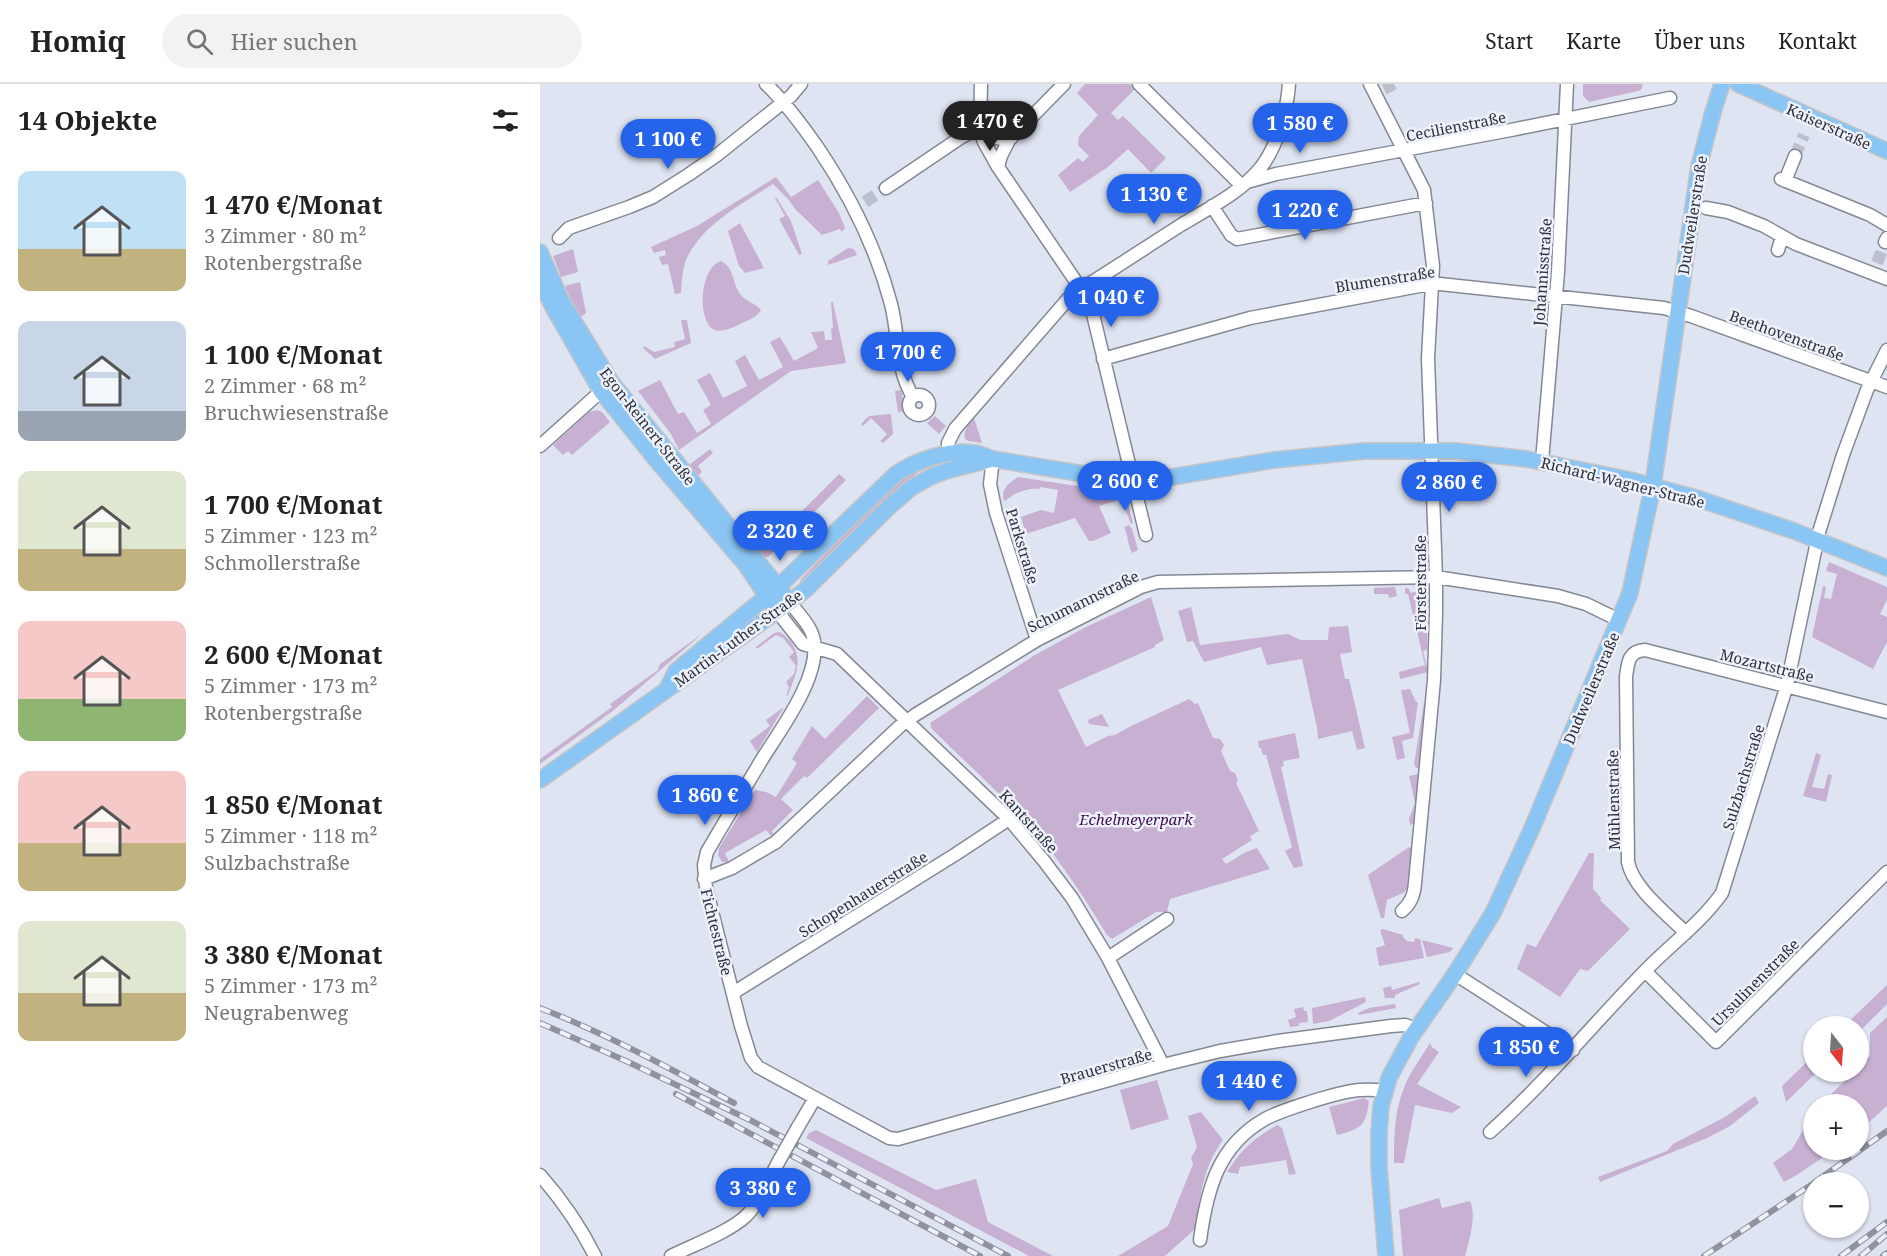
<!DOCTYPE html>
<html lang="de">
<head>
<meta charset="utf-8">
<style>
  :root { --surface:#fff; --page:#f2f2f2; --text:#222; --muted:#767676; --line:#e0e0e0; --accent:#2563eb }
  body { margin:0; font-family:"Noto Serif",serif; background:var(--page); color:var(--text); height:100vh; display:flex; flex-direction:column; font-size:22px; white-space:nowrap }
  * { box-sizing:border-box; margin:0 }
  p { font-size:20px; color:var(--muted) }
  .icon { flex:none; width:33px; height:33px; fill:none; stroke:currentColor; stroke-width:2; stroke-linecap:round; stroke-linejoin:round }
  .map { position:relative; flex:1; overflow:hidden }
  .panel { display:flex; flex-direction:column; background:var(--surface); width:540px }
  .panel>* { flex:none }
  .needle { width:39px; rotate:163deg }
  .tools { position:absolute; left:1263px; top:932px; display:grid; gap:12px }
  .tools a { display:grid; place-items:center; width:66px; height:66px; border-radius:50%; background:var(--surface); box-shadow:0 2px 4px #0004; font-size:30px }
  .price { position:absolute; translate:-50% -51px; padding:0 14px; border-radius:21px; background:var(--accent); color:#fff; font-size:20px; line-height:39px; filter:drop-shadow(0 2px 3px #0008) }
  .price::after { content:''; position:absolute; left:50%; top:36px; width:18px; height:14px; margin-left:-9px; background:inherit; clip-path:polygon(0 0,100% 0,50% 100%) }
  .price.active { background:#222; color:#fff }
  ul { padding:0; list-style:none }
  li { display:flex; align-items:center; gap:18px; height:150px; padding:0 18px }
  li span { display:grid; place-items:center; flex:none; width:168px; height:120px; border-radius:12px; color:#555 }
  li>.icon { margin-inline-start:auto }
  span .icon { width:72px; height:72px; fill:#fffc; stroke-width:1 }
  li b { font-size:26px }
  h2 { display:flex; justify-content:space-between; align-items:center; height:72px; padding:0 18px; font-size:26px }
  header { display:flex; align-items:center; gap:36px; box-sizing:border-box; height:84px; padding:0 30px; background:var(--surface); border-bottom:2px solid var(--line) }
  header strong { font-size:28px }
  nav { display:flex; gap:33px; margin-inline-start:auto; font-size:21px }
  .search { width:420px; height:54px; background:var(--page); display:flex; align-items:center; gap:15px; box-sizing:border-box; padding:0 21px; border-radius:33px; color:var(--muted); font-size:22px }
  main { display:flex; flex:1; min-height:0 }
  .map>svg:first-child { display:block }
</style>
</head>
<body>
<header>
<strong>Homiq</strong>
<div class="search"><svg class="icon" aria-label="search" viewBox="0 0 24 24"><circle cx="10" cy="10" r="6"/><path d="M15 15l6 6"/></svg>Hier suchen</div>
<nav><a>Start</a><a>Karte</a><a>Über uns</a><a>Kontakt</a></nav>
</header>
<main>
<section class="panel">
<h2>14 Objekte<svg class="icon" aria-label="filters" viewBox="0 0 24 24"><path d="M4 7h16M4 17h16"/><circle cx="9" cy="7" r="2"/><circle cx="15" cy="17" r="2"/></svg></h2>
<ul>
<li><span style="background:linear-gradient(#bfe0f5 65%,#c2b280 0)"><svg class="icon" aria-label="home" viewBox="0 0 24 24"><path d="M3 11l9-7 9 7M6 9v11h12V9"/></svg></span><div><b>1 470 €/Monat</b><p>3 Zimmer · 80 m²</p><p>Rotenbergstraße</p></div></li>
<li><span style="background:linear-gradient(#c9d6e8 75%,#9aa5b1 0)"><svg class="icon" aria-label="home" viewBox="0 0 24 24"><path d="M3 11l9-7 9 7M6 9v11h12V9"/></svg></span><div><b>1 100 €/Monat</b><p>2 Zimmer · 68 m²</p><p>Bruchwiesenstraße</p></div></li>
<li><span style="background:linear-gradient(#dfe7d0 65%,#c2b280 0)"><svg class="icon" aria-label="home" viewBox="0 0 24 24"><path d="M3 11l9-7 9 7M6 9v11h12V9"/></svg></span><div><b>1 700 €/Monat</b><p>5 Zimmer · 123 m²</p><p>Schmollerstraße</p></div></li>
<li><span style="background:linear-gradient(#f6c9c9 65%,#8fb573 0)"><svg class="icon" aria-label="home" viewBox="0 0 24 24"><path d="M3 11l9-7 9 7M6 9v11h12V9"/></svg></span><div><b>2 600 €/Monat</b><p>5 Zimmer · 173 m²</p><p>Rotenbergstraße</p></div></li>
<li><span style="background:linear-gradient(#f6c9c9 60%,#c2b280 0)"><svg class="icon" aria-label="home" viewBox="0 0 24 24"><path d="M3 11l9-7 9 7M6 9v11h12V9"/></svg></span><div><b>1 850 €/Monat</b><p>5 Zimmer · 118 m²</p><p>Sulzbachstraße</p></div></li>
<li><span style="background:linear-gradient(#dfe7d0 60%,#c2b280 0)"><svg class="icon" aria-label="home" viewBox="0 0 24 24"><path d="M3 11l9-7 9 7M6 9v11h12V9"/></svg></span><div><b>3 380 €/Monat</b><p>5 Zimmer · 173 m²</p><p>Neugrabenweg</p></div></li>
</ul>
</section>
<div class="map">
<svg width="1347" height="1172" viewBox="0 0 1347 1172">
  <rect width="100%" height="100%" fill="#dfe4f2"/>
  <path fill="#c8b0d2" d="M545,0H590L595,5L571,29L578,36L583,32L626,74L611,89L588,65L568,83L530,108L518,91L538,74L543,78L549,72L538,61L539,52L558,31L537,9Z
    M1043,0H1103L1101,6L1098,7L1049,18L1043,12Z
    M457,20H474L483,25L472,37L456,34Z
    M236,93L251,113L278,96L299,129L305,144L302,148L300,145L282,151L256,126L248,115L233,100C202,120 162,140 146,176C142,186 142,198 141,209L135,210L128,180L122,181L119,173L126,171L125,166L114,169L111,163L157,142Z
    M236,113L251,137L262,170L259,171L239,135L245,132L235,114Z
    M200,139L224,184L205,189L199,182L188,147Z
    M308,164L314,165L317,171L288,181V177Z
    M33,165L38,188L21,193L13,172Z
    M181,177C195,184 192,200 201,211C206,218 216,219 221,226C217,233 209,236 202,239C195,243 178,251 171,244C157,230 161,183 181,177Z
    M40,198L46,229L41,233L34,223L25,202Z
    M291,218H293L306,279L251,287L139,366L131,350L98,307L120,296L138,330L144,328L157,349L171,340L163,326L171,321L157,296L170,289L183,314L207,302L195,277L205,271L219,296L243,283L230,258L240,253L254,277L278,264L271,248L284,247L285,256H292L291,245L293,244Z
    M141,236H147L151,259L115,275L103,264L104,262L114,268L135,263L134,258L145,255Z
    M361,306L365,327L358,328L355,307Z
    M57,326L62,328L70,338L32,371L28,367L23,371L13,361L49,328Z
    M351,330L353,350L343,359L340,357L347,350L331,334L323,342L321,340L329,332Z
    M395,332L406,342L399,350L387,339Z
    M434,334L442,359L428,357L425,355C423,346 429,340 434,334Z
    M170,365L173,369L158,382L162,388L157,392L149,381Z
    M404,377L377,389L368,399L262,498L260,496L315,440L324,429L365,393L376,386Z
    M299,390L306,396L247,456L240,449Z
    M478,393L563,406L587,416L593,439L591,440L581,415L559,422L571,449L553,457H549L535,434L486,450L481,433L501,426L514,429L518,406L500,403L499,405C491,404 480,407 473,411C470,413 467,416 464,417C460,404 469,400 478,393Z
    M589,441L592,445L598,466L592,469C588,461 588,452 584,443Z
    M221,456L227,462L230,459L236,465L228,473H225L215,462Z
    M1289,478L1347,503V516L1340,530L1347,533V558L1333,585L1272,553L1283,502L1286,503L1284,514L1291,515L1297,490L1286,487Z
    M855,503L857,512L849,514L848,510H834V504Z
    M865,504H868L871,509L883,506L884,508L880,509L882,517H887V566L883,567L888,588L860,595L859,588L885,581L868,510H865Z
    M611,513L624,556L615,561V563L518,606L546,663L568,652L575,651L589,643L649,615L655,620L658,619L673,654L680,655L684,661L681,667L690,687L695,689L698,697L696,699L719,747L710,752L712,756L682,775L686,780L704,769L717,764L730,785L630,815L627,828H616L572,855L567,851C541,808 513,765 478,729C450,700 420,673 392,645L390,639L495,571L546,543Z
    M651,523L660,561L748,550L761,556H788L789,543L808,542L812,568L800,570L805,595H809L825,664L817,666L812,647L778,655L777,644L762,575L727,581L721,563L664,578L653,557L647,558L638,527Z
    M240,548C245,551 247,554 251,558C264,576 255,592 248,611L246,612L249,603L246,598L254,590L256,582L249,573L254,568L243,554L236,551L217,565L216,563L234,549Z
    M162,550L74,626L0,680V675L72,623L70,620L118,586L120,580Z
    M870,605L876,618H878L873,654L862,657L865,674L857,676L852,653L870,649L861,606Z
    M327,612L339,624L267,694L264,692L241,715L253,726L232,747L234,750L231,752L226,746L185,769L189,778H182L178,771L179,764L215,706L226,708L236,713L257,679L252,675L272,642L285,655Z
    M884,619H886L877,738L870,741L869,735L875,719L869,692L879,690V684H876L874,680Z
    M244,623L217,668L210,657L230,642L226,636Z
    M562,630L569,643L549,640L548,636Z
    M755,649L760,674L743,677L744,682L741,683L763,782L754,784L745,767L752,763L726,671H723L721,664H719L718,657Z
    M1276,669L1281,671L1272,703L1284,705L1288,690L1292,691L1286,718L1263,712Z
    M869,763L873,765L867,805L863,809L847,816L844,834H841L828,791Z
    M1049,769H1054L1053,805L1061,814L1060,816L1090,845L1048,887L1040,885L1020,913L977,885L987,860L996,863Z
    M843,845L863,851V853L867,857L874,858L875,854L880,855L884,874L839,882L836,864L845,861L840,846Z
    M882,856L913,864L910,868L887,873Z
    M879,898L880,900L855,911V914H845L843,904L851,902L852,906Z
    M1347,901V920L1319,948L1318,942H1304Z
    M825,913L826,918L789,937L773,940L772,924Z
    M855,920L856,924L819,931L818,929L829,924Z
    M763,923L764,927H767L768,938L759,939V942L750,943L748,936L756,933L754,925Z
    M1347,933V1022L1319,1047L1318,1020H1281L1315,987H1318L1319,984L1330,972V949Z
    M890,959L892,963L899,968L877,1000L921,1023L912,1029L875,1021L864,1079H854C854,1053 854,1028 864,1004C870,988 881,974 890,959Z
    M1273,972L1274,987H1278L1246,1018L1242,1002Z
    M617,996L629,1035L591,1046L580,1006Z
    M1215,1012L1219,1019L1190,1042L1167,1054L1060,1098L1058,1093L1127,1067L1133,1060L1185,1033Z
    M824,1014L829,1017C826,1043 820,1045 797,1051L789,1023Z
    M661,1028L683,1056C663,1083 660,1112 656,1144L625,1172H578L628,1142L653,1080L651,1074L657,1063L648,1032Z
    M1273,1029L1274,1065H1295L1260,1089L1244,1098L1233,1079L1252,1065Z
    M737,1041L742,1044L756,1090L749,1091L746,1076L700,1083L698,1090L687,1088C703,1064 712,1056 737,1041Z
    M276,1046L396,1106L436,1095L448,1138L513,1172H489L266,1054L269,1049Z
    M899,1114L902,1124L930,1117C937,1132 929,1157 925,1172H863L859,1126Z"/>
  <g fill="none" stroke-linecap="round" stroke-linejoin="round">
    <path stroke="#bcc0cd" stroke-width="12" stroke-dasharray="12 6" stroke-linecap="butt" d="M844,5L854,0
      M1255,72L1264,51
      M325,118L346,104
      M1337,179L1345,158"/>
    <defs>
      <path id="minor" d="M226,0C246,19 262,41 278,64C311,113 336,163 351,220C359,251 356,286 373,313
        M441,0L440,47L444,58L458,83L541,205
        M599,0L702,102
        M830,0L884,106L893,182L888,274L896,493V529L894,596L875,799C874,811 871,819 862,827
        M440,47L449,53L469,56
        M458,83L461,72L469,56L524,0
        M1241,95L1330,131L1347,141
        M1245,97L1255,72
        M707,98L736,90L971,46L1130,14
        M346,104L420,54L431,48L440,47
        M672,122L691,151L697,155L886,119
        M1166,124L1188,128L1224,142L1256,160L1347,195
        M19,154L29,144L89,123L113,113L148,91L177,71L251,12L261,0
        M1345,158L1347,154
        M1238,166L1242,153
        M531,212C542,214 547,216 552,226L606,451
        M563,275L710,234L890,200H900L1124,224L1151,232L1347,303
        M369 321a10 10 0 1 1 20 0a10 10 0 1 1-20 0Z
        M0,362L68,301
        M408,370V359L415,345L528,215L541,205C575,184 608,162 641,141C669,124 702,108 722,82C738,60 747,27 749,0
        M453,375L450,400L456,429L497,556
        M1002,377L1018,188L1027,0
        M250,518C258,530 272,542 274,557C280,594 240,646 221,677C203,707 185,737 167,768L164,781L166,804L201,942L211,974L218,983L349,1054L358,1055L623,981L680,967L738,957L851,942L865,941L877,945
        M237,527L263,560L297,570L469,735L504,777L532,814L568,874L623,981
        M164,795L192,784L236,758L360,642L375,631L497,556L601,503L618,498L896,493L1018,512L1046,520L1079,536
        M1146,849C1127,830 1093,804 1088,778L1086,593C1088,579 1088,567 1105,566L1347,628
        M568,874L627,835
        M1105,887L1176,958L1347,788
        M915,890L1033,966
        M193,909L416,770L469,735
        M258,1043L275,1014
        M950,1048C1006,998 1053,940 1105,887C1131,860 1161,839 1182,809L1247,601L1279,448L1303,371L1327,306L1347,266
        M0,1091C22,1116 40,1142 55,1172
        M660,1156C667,1105 678,1062 725,1035C740,1027 758,1022 773,1017C800,1009 817,1003 845,1007
        M131,1172C153,1161 189,1148 206,1132C221,1117 230,1093 240,1075"/>
      <path id="major" d="M1198,0L1347,67
        M0,168L22,218L71,298L243,509
        M0,196L13,223L61,307L117,377L206,481L232,520
        M127,605L136,587L238,503L356,390C377,376 409,365 434,369C440,370 447,373 453,375L593,398L620,395L734,376L825,367H916L987,375L1090,396L1156,414L1254,447L1347,484
        M0,696L250,518L265,506L349,423L371,404L392,392L409,386L453,375
        M846,1172L839,1084V1049L841,1022L849,994L871,953L915,890L953,829L993,742L1090,509L1113,401L1159,82L1173,28L1182,0"/>
    </defs>
    <use href="#minor" stroke="#838894" stroke-width="15"/>
    <use href="#major" stroke="#c5c5c7" stroke-width="18"/>
    <use href="#minor" stroke="#fff" stroke-width="12"/>
    <use href="#major" stroke="#8bc5f3" stroke-width="15"/>
    <defs>
      <path id="rail" d="M0,924C67,950 131,985 194,1019
        M0,939L86,977L212,1037L468,1172
        M136,1010L440,1172
        M1275,1098L1347,1047
        M1164,1172L1274,1099
        M1301,1172L1347,1138
        M1321,1172L1347,1150
        M1343,1172L1347,1169"/>
    </defs>
    <use href="#rail" stroke="#90939e" stroke-width="6"/>
    <use href="#rail" stroke="#edf1fc" stroke-width="4" stroke-dasharray="11" stroke-linecap="butt"/>
    <defs>
      <path id="minor-bridge" d="M240,1075L258,1043"/>
    </defs>
    <use href="#minor-bridge" stroke="#838894" stroke-width="15" stroke-linecap="butt"/>
    <use href="#minor-bridge" stroke="#fff" stroke-width="12"/>
  </g>
  <g text-anchor="middle" dominant-baseline="central" stroke-width="5" stroke-linejoin="round" paint-order="stroke">
    <g font-size="15" fill="#2f3137" stroke="#edf1fc">
      <text transform="translate(916 42) rotate(-11)">Cecilienstraße</text>
      <text transform="translate(1289 42) rotate(24)">Kaiserstraße</text>
      <text transform="translate(1152 131) rotate(-81)">Dudweilerstraße</text>
      <text transform="translate(1002 188) rotate(-86)">Johannisstraße</text>
      <text transform="translate(845 195) rotate(-9)">Blumenstraße</text>
      <text transform="translate(1247 251) rotate(20)">Beethovenstraße</text>
      <text transform="translate(108 342) rotate(52)">Egon-Reinert-Straße</text>
      <text transform="translate(1083 398) rotate(14)">Richard-Wagner-Straße</text>
      <text transform="translate(483 462) rotate(73)">Parkstraße</text>
      <text transform="translate(880 499) rotate(-90)">Försterstraße</text>
      <text transform="translate(543 517) rotate(-26)">Schumannstraße</text>
      <text transform="translate(198 554) rotate(-36)">Martin-Luther-Straße</text>
      <text transform="translate(1227 581) rotate(14)">Mozartstraße</text>
      <text transform="translate(1051 604) rotate(-67)">Dudweilerstraße</text>
      <text transform="translate(1203 693) rotate(-73)">Sulzbachstraße</text>
      <text transform="translate(1073 716) rotate(-91)">Mühlenstraße</text>
      <text transform="translate(489 737) rotate(48)">Kantstraße</text>
      <text transform="translate(323 810) rotate(-32)">Schopenhauerstraße</text>
      <text transform="translate(177 848) rotate(76)">Fichtestraße</text>
      <text transform="translate(1215 898) rotate(-45)">Ursulinenstraße</text>
      <text transform="translate(566 982) rotate(-16)">Brauerstraße</text>
    </g>
    <g font-size="15" font-style="italic" fill="#410d51" stroke="#edf1fc">
      <text x="596" y="735">Echelmeyerpark</text>
    </g>
  </g>
</svg>
<div class="tools">
<a><svg class="needle" viewBox="-14 -14 28 28"><path d="M0-13l5 13h-10z" fill="#e53935"/><path d="M0 13l5-13h-10z" fill="#767676"/></svg></a>
<a>+</a>
<a>−</a>
</div>
<b class="price active" style="left:450px;top:68px">1 470 €</b>
<b class="price" style="left:760px;top:70px">1 580 €</b>
<b class="price" style="left:128px;top:86px">1 100 €</b>
<b class="price" style="left:614px;top:141px">1 130 €</b>
<b class="price" style="left:765px;top:157px">1 220 €</b>
<b class="price" style="left:571px;top:244px">1 040 €</b>
<b class="price" style="left:368px;top:299px">1 700 €</b>
<b class="price" style="left:585px;top:428px">2 600 €</b>
<b class="price" style="left:909px;top:429px">2 860 €</b>
<b class="price" style="left:240px;top:478px">2 320 €</b>
<b class="price" style="left:165px;top:742px">1 860 €</b>
<b class="price" style="left:986px;top:994px">1 850 €</b>
<b class="price" style="left:709px;top:1028px">1 440 €</b>
<b class="price" style="left:223px;top:1135px">3 380 €</b>
</div>
</main>
</body>
</html>
